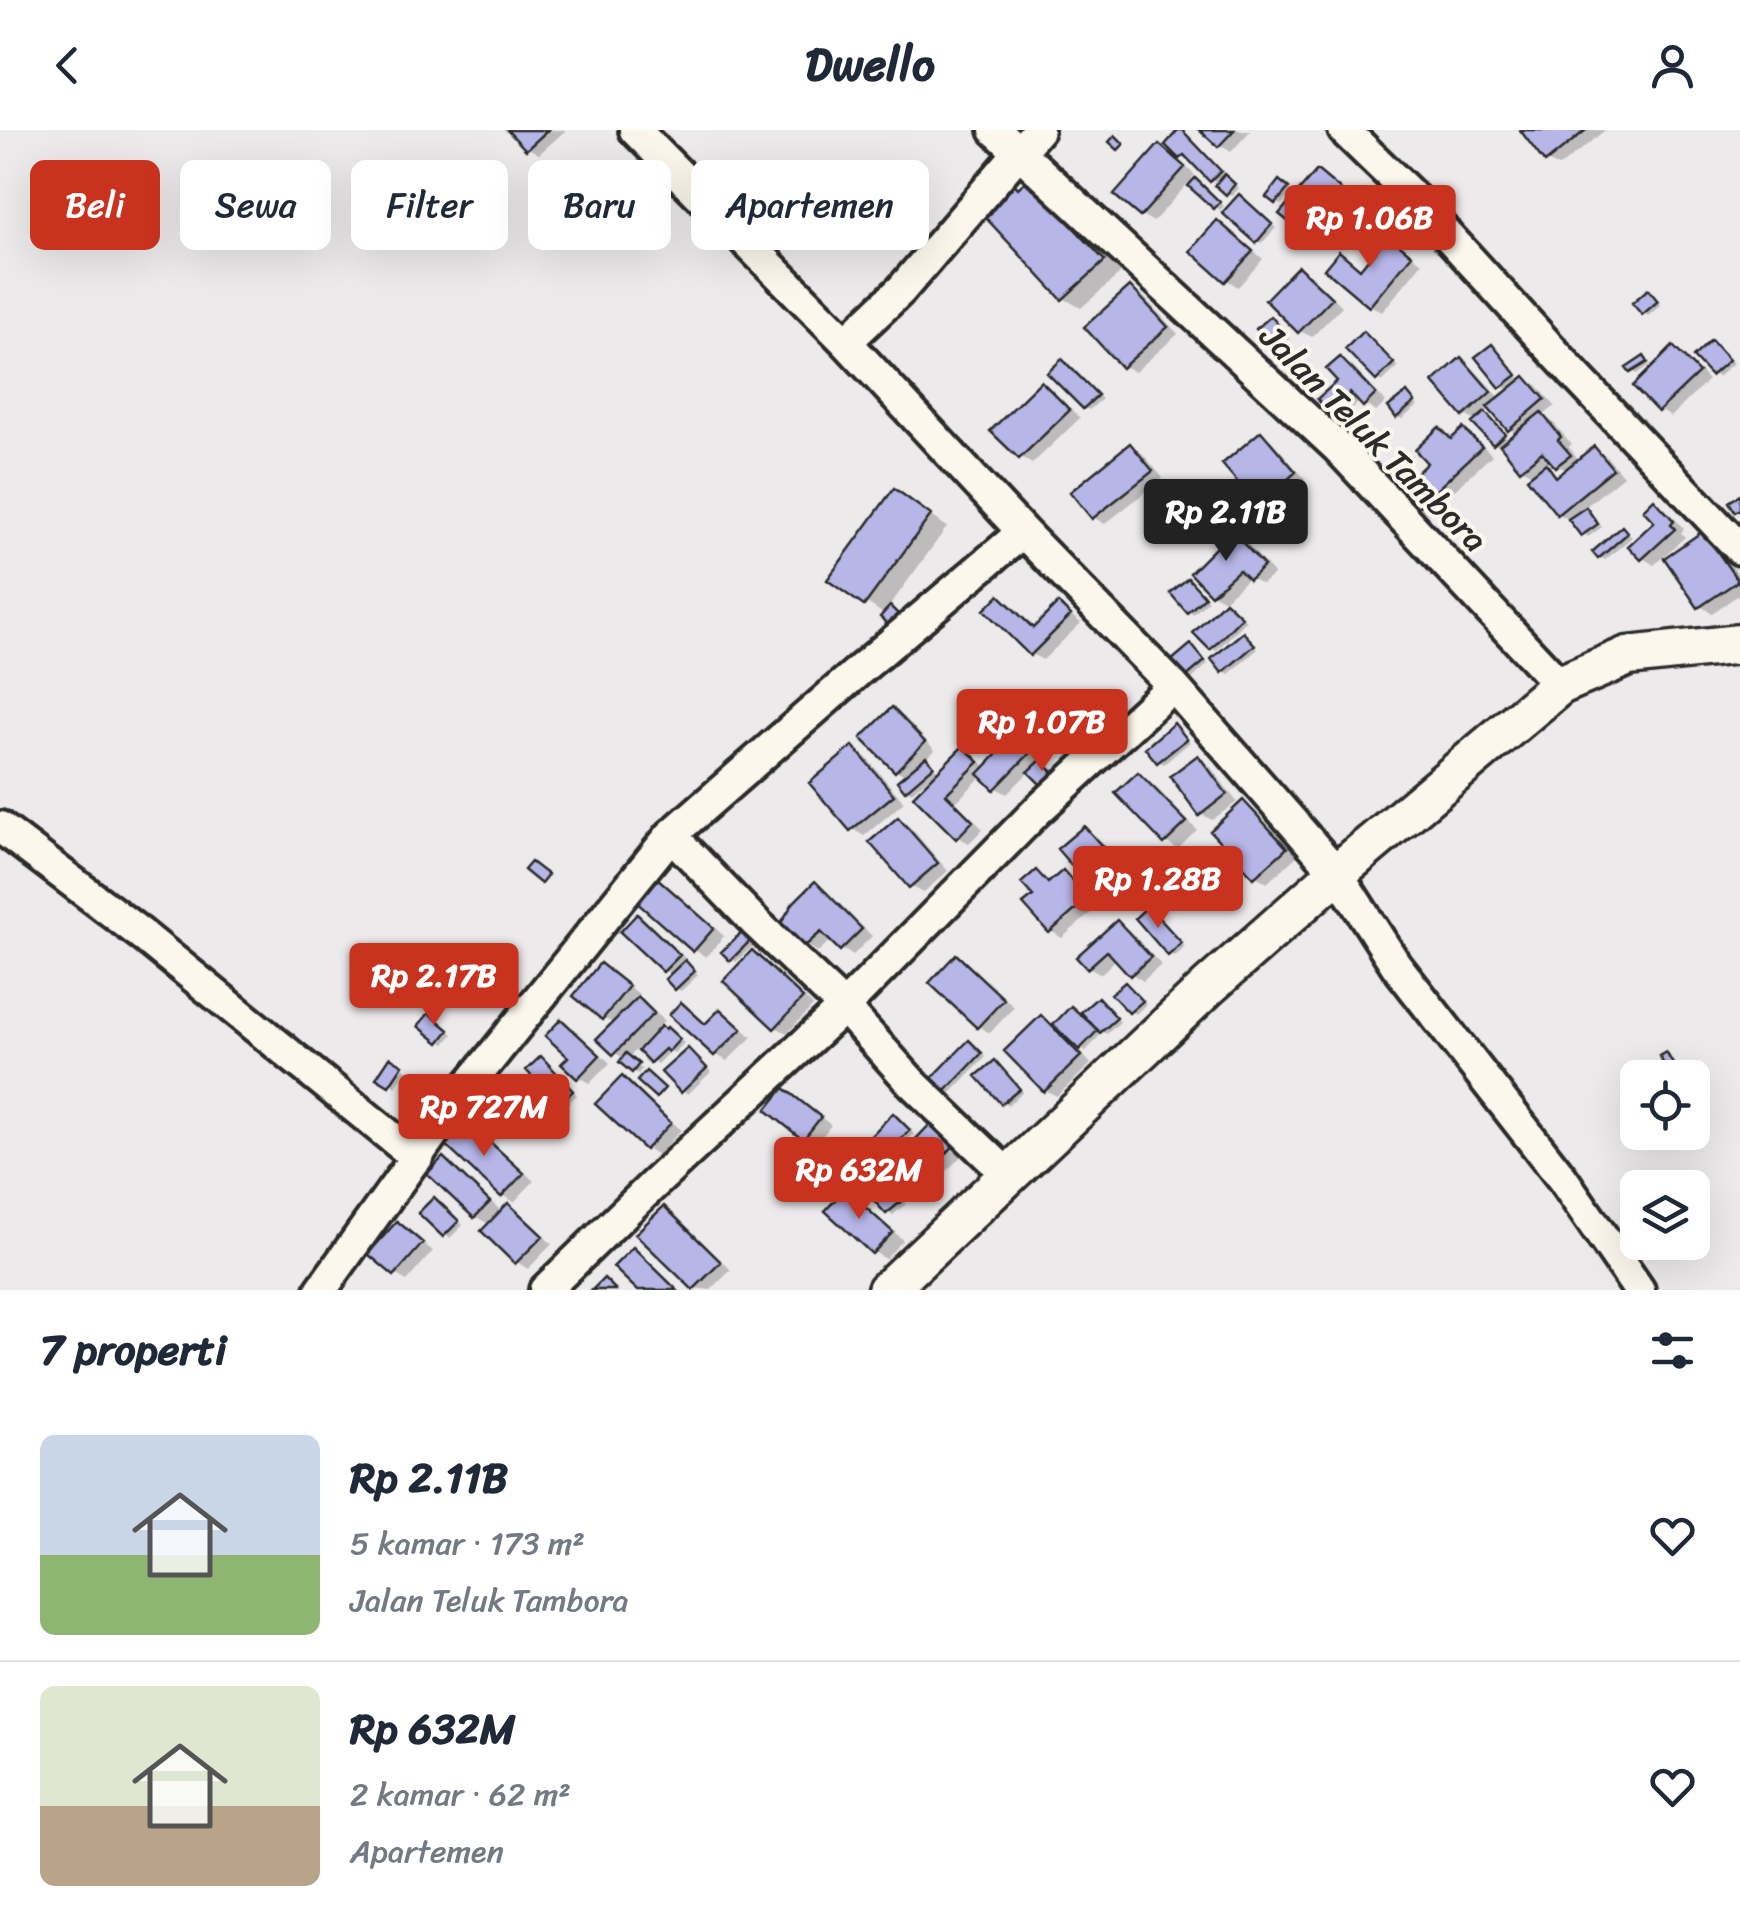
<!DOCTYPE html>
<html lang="id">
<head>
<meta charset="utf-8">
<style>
  :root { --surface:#fff; --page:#f2f2f3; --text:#1f2937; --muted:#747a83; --line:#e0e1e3; --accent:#c8321e }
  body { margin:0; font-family:Sriracha,sans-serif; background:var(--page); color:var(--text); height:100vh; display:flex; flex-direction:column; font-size:38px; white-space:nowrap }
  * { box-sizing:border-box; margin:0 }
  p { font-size:32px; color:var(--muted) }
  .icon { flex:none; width:55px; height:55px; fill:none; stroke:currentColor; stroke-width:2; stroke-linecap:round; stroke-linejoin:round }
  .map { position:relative; height:1160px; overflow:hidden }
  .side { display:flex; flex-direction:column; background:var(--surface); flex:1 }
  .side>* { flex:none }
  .top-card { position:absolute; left:30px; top:30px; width:1000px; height:90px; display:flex; gap:20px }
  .buttons { position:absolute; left:1620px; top:930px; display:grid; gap:20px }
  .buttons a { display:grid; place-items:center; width:90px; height:90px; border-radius:15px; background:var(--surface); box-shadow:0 10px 40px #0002; font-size:50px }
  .price { position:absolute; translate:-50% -85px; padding:0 22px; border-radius:10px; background:var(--accent); color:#fff; font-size:32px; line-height:65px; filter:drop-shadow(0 2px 5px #0008) }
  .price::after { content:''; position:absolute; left:50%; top:60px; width:30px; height:22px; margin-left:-15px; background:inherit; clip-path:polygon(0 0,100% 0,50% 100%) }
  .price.on { background:#222; color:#fff }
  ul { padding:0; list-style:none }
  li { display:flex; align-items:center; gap:30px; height:250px; padding:0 40px }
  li+li { border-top:2px solid var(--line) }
  li span { display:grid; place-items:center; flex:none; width:280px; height:200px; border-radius:15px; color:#555 }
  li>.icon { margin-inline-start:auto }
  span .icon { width:120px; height:120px; fill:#fffc; stroke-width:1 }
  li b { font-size:42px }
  h2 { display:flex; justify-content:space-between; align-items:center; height:120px; padding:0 40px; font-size:42px }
  .chip { padding:0 35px; border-radius:15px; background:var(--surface); box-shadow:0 10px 40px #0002; font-size:35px; line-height:90px }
  .chip.on { background:var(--accent); color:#fff }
  header { display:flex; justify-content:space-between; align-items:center; height:130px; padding:0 40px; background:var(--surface); font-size:45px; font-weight:700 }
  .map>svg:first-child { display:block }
</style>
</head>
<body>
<header><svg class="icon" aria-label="back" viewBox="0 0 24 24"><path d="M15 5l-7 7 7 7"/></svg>Dwello<svg class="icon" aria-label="person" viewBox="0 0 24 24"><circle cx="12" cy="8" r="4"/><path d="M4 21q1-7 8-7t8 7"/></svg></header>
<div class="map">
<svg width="1740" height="1160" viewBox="0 0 1740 1160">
  <rect width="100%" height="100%" fill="#edeaeb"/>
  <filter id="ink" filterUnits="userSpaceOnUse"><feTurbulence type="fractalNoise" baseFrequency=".01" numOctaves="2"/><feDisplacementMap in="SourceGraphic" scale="20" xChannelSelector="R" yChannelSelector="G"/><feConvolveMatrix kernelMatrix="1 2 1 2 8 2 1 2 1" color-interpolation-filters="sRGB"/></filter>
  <g filter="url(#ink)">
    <path fill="#0003" fill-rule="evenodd" d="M511,0H566L539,24L528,18Z
      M1203,0H1251L1231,22L1220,15Z
      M1524,0H1603L1604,1L1559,37L1547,31Z
      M1185,4L1239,58L1232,66L1212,50L1189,26L1186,30L1181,27Z
      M1160,17L1173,25L1195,45L1191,49L1224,76L1220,80L1188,53L1153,92L1142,85L1118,64Z
      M1317,43L1351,68L1317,108L1305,102Z
      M1285,56L1292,62L1281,75L1276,72Z
      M1020,60L1046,63L1121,143L1081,178L1063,168Z
      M1245,70L1276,98L1262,113L1257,111Z
      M1218,93L1229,100L1263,129L1238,157L1227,150Z
      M1389,108L1422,133L1382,182L1370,175L1327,139L1351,131L1362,140Z
      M1298,139L1310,145L1342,176L1312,207L1300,201Z
      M1130,159L1142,165L1178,204L1135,242L1124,236Z
      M1649,162L1661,175L1648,186L1644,183Z
      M1271,189L1290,208L1278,218L1273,215Z
      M1369,207L1398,237L1382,252L1377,249Z
      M1712,213L1733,233L1718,247L1713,244Z
      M1492,217L1497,220L1522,251L1525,249L1537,255L1555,276L1543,286L1553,292L1571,314L1568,317L1580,331L1594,320L1606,326L1623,346L1585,377L1602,397L1588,407L1570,390L1559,384L1534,345L1521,338L1502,314L1499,316L1494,313L1477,292L1465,285L1461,230L1472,237L1501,269L1510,261L1501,256ZM1491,278L1509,299L1518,304L1510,310L1484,285ZM1552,329L1557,335L1567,341L1560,347L1544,335Z
      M1673,220L1685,226L1708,250L1671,287L1660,280Z
      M1644,229L1651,235L1637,244L1632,241Z
      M1341,230L1352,236L1386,272L1376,282L1360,271L1343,287L1332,280L1340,251Z
      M1067,235L1102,269L1089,280L1084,277Z
      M1042,254L1053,261L1080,288L1032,334L1021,327L994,301Z
      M1407,265L1418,276L1402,289L1397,286Z
      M1439,300L1454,310L1463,301L1475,308L1492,325L1429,384L1417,378Z
      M1261,304L1272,311L1306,350L1271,380L1260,374Z
      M1131,316L1142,323L1163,348L1105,394L1093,387Z
      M912,372L947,397L888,478L895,482L885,485L831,449Z
      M1654,373L1666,379L1684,399L1681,403L1685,407L1654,435L1643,428L1658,392Z
      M1622,399L1632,407L1605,430L1600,427Z
      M1233,404L1244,410L1274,444L1262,454L1249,447L1224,470L1212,463Z
      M1703,404L1715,411L1740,447V464L1712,483L1700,476Z
      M1188,451L1208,471L1193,484L1188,481Z
      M999,468L1011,474L1036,499L1059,476L1081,493L1043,530L1031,524Z
      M1231,477L1246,491L1216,521L1211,518Z
      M1248,508L1258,519L1229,544L1224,541Z
      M1191,517L1208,534L1192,549L1187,546Z
      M892,581L904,587L935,620L926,629L940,643L964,619L975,626L987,638L1016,608L1027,615L1042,629L1039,632L1046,636L1030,641L1007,664L996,658L983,645L956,672L983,699L969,713L958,707L932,645L912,662L907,659V646L896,640Z
      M1179,599L1190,612L1164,634L1159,631Z
      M853,619L865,626L904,672L864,706L852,699Z
      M1198,628L1209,635L1237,672L1212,690L1201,684Z
      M1138,645L1150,651L1197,700L1178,719L1166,712Z
      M1244,673L1255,680L1297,726L1267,753L1256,746Z
      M898,690L910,697L948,741L923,763L911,756Z
      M1084,699L1096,706L1141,756L1117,778L1106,771Z
      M1036,743L1051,753L1063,743L1074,750L1098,777L1062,808L1051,801L1036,766Z
      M657,750L668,757L724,806L706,827L695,820Z
      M816,754L827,761L872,806L853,825L841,819L832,809L818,822L806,815Z
      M1149,779L1185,817L1175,827L1170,824Z
      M638,787L649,794L690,833L688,835L698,845L681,861L676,858L673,845L664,840Z
      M1118,793L1129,800L1161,835L1143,851L1132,844L1117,828L1101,844L1089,837Z
      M748,799L760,809L736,832L732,829Z
      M752,823L764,830L813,876L787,903L775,897Z
      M957,827L968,834L1014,877L990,903L978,896Z
      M601,836L639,864L636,869L650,877L664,891L658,898L673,903L684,913L674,923L670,921L657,934L638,918L628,928L642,939L638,944L633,941L625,929L615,923V894L604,888Z
      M468,850L489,863L483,873L462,860Z
      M1130,858L1146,874L1136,884L1131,881Z
      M1103,873L1120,892L1107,904L1103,902L1086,921L1073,914L1091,934L1057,966L1045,960L1041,888L1055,897L1072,879L1090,894L1084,883Z
      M681,875L693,882L708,895L720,882L732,889L752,907L727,931L715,924Z
      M434,889L453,904L445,914L440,911Z
      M562,892L573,899L610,933L590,953L578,947Z
      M974,916L986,927L949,965L944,962Z
      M693,924L711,942L688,964L683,961Z
      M542,929L577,965L565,976L560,973Z
      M391,930L407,940L396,957L380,947Z
      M995,933L1023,962L1008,975L1003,972Z
      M622,949L634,956L681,1000L658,1025L646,1018Z
      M796,968L831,995L816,1014L804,1007Z
      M899,989L914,1004L888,1029L883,1026Z
      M935,992L968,1019L929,1060L917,1054Z
      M467,994L479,1001L534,1051L514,1072L503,1065Z
      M443,1030L455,1037L502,1082L508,1076L520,1083L552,1114L528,1139L517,1132L490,1095L475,1086Z
      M873,1040L906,1074L893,1085L888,1082Z
      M846,1062L857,1069L903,1110L885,1129L874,1122Z
      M440,1073L463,1095L450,1108L445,1105Z
      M665,1079L676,1085L731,1140L711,1160L694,1158Z
      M397,1094L433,1121L407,1151L395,1144Z
      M633,1120L645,1127L679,1160H640Z"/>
    <path fill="#b6b6e8" stroke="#2b2b2b" stroke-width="2.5" d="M507,0H548L526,20Z
      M1178,0H1182L1221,41L1210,52L1184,25L1179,29L1165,15Z
      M1199,0H1234L1218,17Z
      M1520,0H1586L1545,33Z
      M1115,5L1124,14L1118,20L1109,12Z
      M1159,14L1185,37L1140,87L1114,65Z
      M1317,40L1341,60L1304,104L1279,84Z
      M1224,44L1235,54L1226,65L1215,55Z
      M1195,48L1220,72L1214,79L1188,56Z
      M1028,49L1105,131L1062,170L986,88L992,82L988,77L1014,53L1018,58Z
      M1279,50L1289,58L1275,74L1266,67Z
      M1239,64L1272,94L1256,113L1222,83Z
      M1217,90L1253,121L1225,152L1190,121Z
      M1388,105L1412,125L1369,177L1324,139L1339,121L1360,139Z
      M1298,136L1332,168L1298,203L1265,170Z
      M1130,156L1168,197L1122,238L1084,197Z
      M1648,159L1658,171L1642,185L1632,173Z
      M1271,186L1286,204L1271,217L1256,199Z
      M1363,201L1394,233L1376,251L1345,219Z
      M1711,210L1729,230L1711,246L1693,227Z
      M1492,214L1517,245L1500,258L1475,227Z
      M1673,216L1699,243L1658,282L1633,256Z
      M1644,226L1648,232L1630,243L1626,238Z
      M1340,227L1376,264L1363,277L1350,263L1330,282L1317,269L1337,251L1326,239Z
      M1461,227L1491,262L1463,287L1433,252Z
      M1062,229L1098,265L1083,279L1047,243Z
      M1525,246L1545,269L1508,301L1487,277Z
      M1041,251L1070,280L1019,329L990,301Z
      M1407,262L1415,272L1396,288L1388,277Z
      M1485,282L1505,304L1493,315L1472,293Z
      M1541,282L1561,307L1558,310L1571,325L1555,337L1542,322L1520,340L1500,315Z
      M1439,297L1451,309L1463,298L1482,317L1415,380L1398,361L1427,333L1415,320Z
      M1261,301L1296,342L1258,376L1222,334Z
      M1130,313L1153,341L1092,389L1070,362Z
      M1594,316L1613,339L1557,385L1527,348L1546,333L1556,347Z
      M894,358L931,385L864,476L827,450Z
      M1740,365V379L1735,382L1729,372Z
      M1654,369L1674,391L1671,395L1675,399L1641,430L1628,416L1654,392L1643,380Z
      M1586,377L1598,394L1581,406L1568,389Z
      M1622,396L1628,403L1598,429L1592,422Z
      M1232,401L1264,436L1249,450L1239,440L1211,465L1190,443Z
      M1703,401L1738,451L1698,478L1664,428Z
      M1188,448L1205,467L1187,483L1170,463Z
      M999,465L1033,498L1058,473L1071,485L1030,526L984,480Z
      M1225,471L1242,487L1210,520L1193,503Z
      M890,476L904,490L894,500L880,487Z
      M1243,502L1255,515L1222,543L1211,529Z
      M1191,514L1205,531L1185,548L1171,531Z
      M892,577L925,612L895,642L861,608Z
      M1174,593L1187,609L1157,633L1145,618Z
      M1015,605L1032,621L994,660L978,644Z
      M853,616L894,665L850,701L809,653Z
      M963,616L979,632L946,664L973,691L956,709L913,666Z
      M1198,625L1227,664L1199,686L1170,646Z
      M926,627L934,636L905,661L897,651Z
      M1041,630L1056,645L1043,657L1028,642Z
      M1138,642L1187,692L1164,714L1115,663Z
      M1243,670L1287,718L1254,748L1210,701Z
      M898,687L938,733L909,758L869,712Z
      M1084,696L1131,749L1104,773L1057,719Z
      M531,732L548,745L541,754L524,740Z
      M1036,740L1048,753L1063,740L1088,769L1049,803L1023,774L1033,766L1021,753Z
      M656,747L714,798L693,822L635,771Z
      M815,751L862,799L840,821L821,802L804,817L781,793L793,773Z
      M1148,776L1182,813L1168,826L1135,788Z
      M637,784L680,825L663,842L620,802Z
      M1117,790L1151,827L1130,846L1107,821L1087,839L1076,827Z
      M748,796L756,805L730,831L721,822Z
      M752,820L803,868L774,899L723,851Z
      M956,824L1004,869L977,898L929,853Z
      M685,830L695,841L675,860L665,849Z
      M600,833L629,856L602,890L573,866Z
      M467,847L486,859L477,872L458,861Z
      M1125,852L1143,871L1129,883L1111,864Z
      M638,867L654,883L613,925L596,909Z
      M1098,867L1117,888L1100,903L1081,882Z
      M681,872L705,894L720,879L742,899L714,926L669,885Z
      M1071,876L1098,900L1079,920L1053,895Z
      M429,883L449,900L439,913L418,896Z
      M1041,885L1081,926L1044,962L1004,921Z
      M561,889L600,925L577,949L561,934L568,927L545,906Z
      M661,896L665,899L667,897L680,909L668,922L665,919L650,933L638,921Z
      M969,910L982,923L943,964L929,951Z
      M688,918L707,938L681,963L661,942Z
      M1666,922L1676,939L1669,943L1659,926Z
      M626,923L639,934L632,943L619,932Z
      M541,926L573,961L558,975L526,940Z
      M390,927L403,935L389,956L376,948Z
      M995,930L1020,959L1001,974L976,946Z
      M646,941L665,958L656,968L637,951Z
      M622,946L671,993L645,1020L595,974Z
      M784,958L821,987L803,1010L766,980Z
      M893,983L910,1000L882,1028L865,1012Z
      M935,989L958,1011L916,1056L892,1034Z
      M467,991L524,1043L501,1067L445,1015Z
      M443,1027L490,1072L474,1088L427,1044Z
      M873,1037L903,1070L886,1084L856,1051Z
      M845,1059L893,1102L872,1124L825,1081Z
      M434,1067L459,1091L443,1107L418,1083Z
      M508,1073L543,1106L515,1134L481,1101Z
      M664,1076L721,1132L693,1160L635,1104Z
      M397,1091L423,1113L394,1146L368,1124Z
      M633,1117L677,1160H637L613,1137Z
      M604,1148L616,1160H592Z"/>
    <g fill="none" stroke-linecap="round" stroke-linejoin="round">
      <defs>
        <path id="minor" d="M635,0L846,212L1023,402L1173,556L1337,743L1396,835L1562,1048L1639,1160
          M995,0L1337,317L1560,555
          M1344,0L1409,63L1575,245L1740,419
          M846,212L901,160L1038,0
          M0,697L141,804L417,1028
          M671,705L756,793L844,877L911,952L1009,1046
          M321,1160L460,966L671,705L863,537L1023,402
          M545,1160L652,1056L844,877L1037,681L1173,556"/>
        <path id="tertiary" d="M887,1160L1208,857L1337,743L1560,555L1628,526L1740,514"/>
      </defs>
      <use href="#minor" stroke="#2b2b2b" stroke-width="38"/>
      <use href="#tertiary" stroke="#2b2b2b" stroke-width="45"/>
      <use href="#minor" stroke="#fbf7ec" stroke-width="30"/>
      <use href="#tertiary" stroke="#fbf7ec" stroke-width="38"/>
    </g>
  </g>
  <g text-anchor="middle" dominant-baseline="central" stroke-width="8" stroke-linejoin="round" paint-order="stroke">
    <g font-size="35" fill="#2b2b2b" stroke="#fbf7ec">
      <text transform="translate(1374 308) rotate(45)">Jalan Teluk Tambora</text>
    </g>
  </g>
</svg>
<div class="buttons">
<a><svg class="icon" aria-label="locate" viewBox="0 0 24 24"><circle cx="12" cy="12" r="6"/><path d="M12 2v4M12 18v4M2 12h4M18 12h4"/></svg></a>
<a><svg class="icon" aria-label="layers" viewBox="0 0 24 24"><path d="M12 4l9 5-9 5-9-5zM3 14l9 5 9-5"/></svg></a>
</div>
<b class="price" style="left:1370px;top:140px">Rp 1.06B</b>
<b class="price on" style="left:1226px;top:434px">Rp 2.11B</b>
<b class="price" style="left:1042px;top:644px">Rp 1.07B</b>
<b class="price" style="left:1158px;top:801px">Rp 1.28B</b>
<b class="price" style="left:434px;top:898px">Rp 2.17B</b>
<b class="price" style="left:484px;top:1029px">Rp 727M</b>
<b class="price" style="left:859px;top:1092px">Rp 632M</b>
<div class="top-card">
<a class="chip on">Beli</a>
<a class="chip">Sewa</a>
<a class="chip">Filter</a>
<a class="chip">Baru</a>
<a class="chip">Apartemen</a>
</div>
</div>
<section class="side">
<h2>7 properti<svg class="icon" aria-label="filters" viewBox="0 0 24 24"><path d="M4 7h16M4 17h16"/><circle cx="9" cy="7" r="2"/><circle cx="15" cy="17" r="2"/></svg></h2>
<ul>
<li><span style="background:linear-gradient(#c9d6e8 60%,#8fb573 0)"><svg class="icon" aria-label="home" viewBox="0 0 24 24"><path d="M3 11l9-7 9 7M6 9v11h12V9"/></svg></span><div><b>Rp 2.11B</b><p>5 kamar · 173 m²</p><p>Jalan Teluk Tambora</p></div><svg class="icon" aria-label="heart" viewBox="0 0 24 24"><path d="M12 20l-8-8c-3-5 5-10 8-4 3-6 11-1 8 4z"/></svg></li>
<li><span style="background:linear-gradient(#dfe7d0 60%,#b9a48a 0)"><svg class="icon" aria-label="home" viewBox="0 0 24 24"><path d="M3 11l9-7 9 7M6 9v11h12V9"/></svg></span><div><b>Rp 632M</b><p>2 kamar · 62 m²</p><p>Apartemen</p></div><svg class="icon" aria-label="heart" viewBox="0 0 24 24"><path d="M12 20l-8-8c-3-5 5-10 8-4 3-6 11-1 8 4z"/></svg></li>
</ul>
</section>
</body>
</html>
